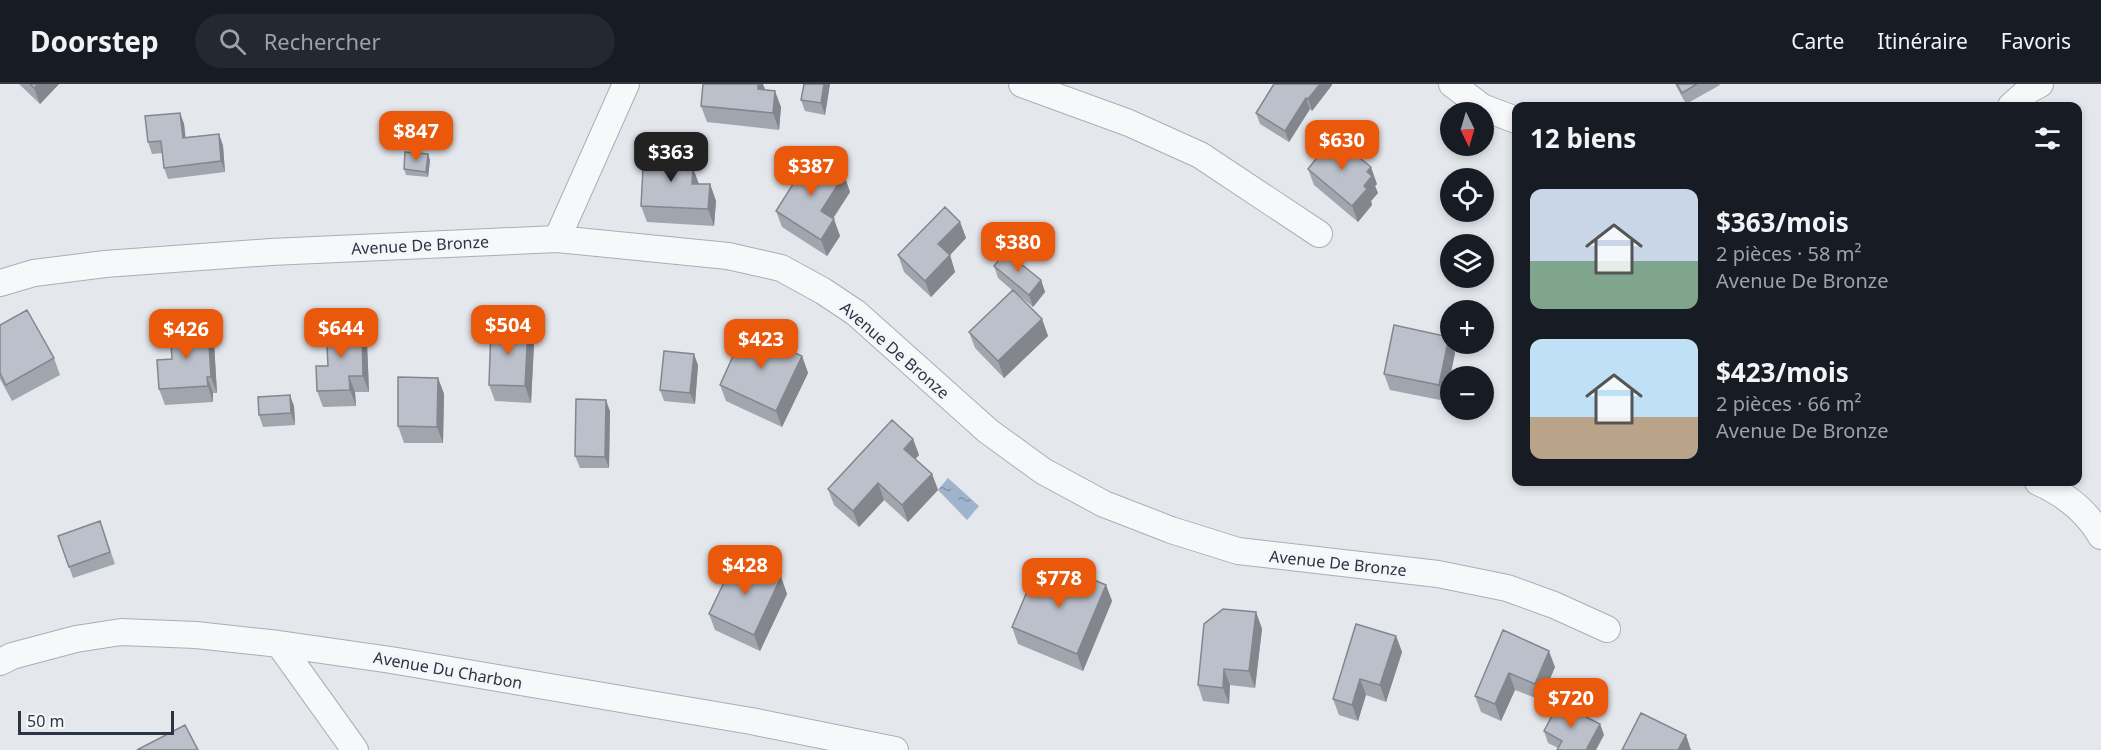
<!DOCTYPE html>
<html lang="fr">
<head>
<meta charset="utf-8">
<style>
  :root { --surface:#171b24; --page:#242831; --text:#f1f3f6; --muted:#9ea1a6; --line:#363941; --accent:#ea580c }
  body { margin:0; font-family:"Noto Sans",sans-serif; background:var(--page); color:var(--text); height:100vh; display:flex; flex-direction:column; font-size:22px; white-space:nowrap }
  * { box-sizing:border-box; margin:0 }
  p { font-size:20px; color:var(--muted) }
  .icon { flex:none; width:33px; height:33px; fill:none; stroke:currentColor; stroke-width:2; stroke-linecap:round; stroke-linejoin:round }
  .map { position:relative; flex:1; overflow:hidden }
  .side { position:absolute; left:1512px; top:18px; width:570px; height:384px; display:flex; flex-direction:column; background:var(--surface); border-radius:12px; box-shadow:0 3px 9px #0003 }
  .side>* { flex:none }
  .needle { width:39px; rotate:175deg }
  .buttons { position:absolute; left:1440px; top:18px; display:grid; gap:12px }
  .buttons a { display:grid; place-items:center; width:54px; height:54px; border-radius:50%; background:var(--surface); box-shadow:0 3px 9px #0003; font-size:30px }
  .scale { position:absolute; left:18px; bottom:15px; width:156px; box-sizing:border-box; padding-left:6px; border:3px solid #2b3445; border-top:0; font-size:16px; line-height:21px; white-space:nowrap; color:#2b3445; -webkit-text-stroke:4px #f4f6f9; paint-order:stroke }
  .price { position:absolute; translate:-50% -51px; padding:0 14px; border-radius:12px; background:var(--accent); color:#fff; font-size:20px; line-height:39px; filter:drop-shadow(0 2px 3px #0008) }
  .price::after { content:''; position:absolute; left:50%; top:36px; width:18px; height:14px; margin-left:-9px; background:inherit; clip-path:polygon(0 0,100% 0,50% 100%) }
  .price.current { background:#222; color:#fff }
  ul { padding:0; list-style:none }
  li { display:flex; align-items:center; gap:18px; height:150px; padding:0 18px }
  li span { display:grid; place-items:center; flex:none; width:168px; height:120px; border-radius:12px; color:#555 }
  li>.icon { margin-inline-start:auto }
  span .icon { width:72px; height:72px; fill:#fffc; stroke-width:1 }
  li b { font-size:26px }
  h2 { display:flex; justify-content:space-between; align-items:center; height:72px; padding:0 18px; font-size:26px }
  header { display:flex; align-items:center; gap:36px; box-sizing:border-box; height:84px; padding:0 30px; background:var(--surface); border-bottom:2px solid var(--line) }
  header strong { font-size:28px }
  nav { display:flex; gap:33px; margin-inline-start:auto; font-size:21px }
  .search { width:420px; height:54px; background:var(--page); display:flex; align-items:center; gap:15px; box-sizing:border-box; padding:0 21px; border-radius:33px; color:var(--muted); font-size:22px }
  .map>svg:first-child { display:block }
</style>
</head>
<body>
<header>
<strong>Doorstep</strong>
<div class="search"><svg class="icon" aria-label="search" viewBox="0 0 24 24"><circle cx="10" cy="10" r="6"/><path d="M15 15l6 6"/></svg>Rechercher</div>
<nav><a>Carte</a><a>Itinéraire</a><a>Favoris</a></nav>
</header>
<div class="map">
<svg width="2101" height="666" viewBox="0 0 2101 666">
  <defs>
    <pattern id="water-ripples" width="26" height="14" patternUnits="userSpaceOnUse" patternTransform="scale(1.5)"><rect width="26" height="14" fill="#9fb4cc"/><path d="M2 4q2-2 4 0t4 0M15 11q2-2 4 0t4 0" fill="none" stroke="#8293a7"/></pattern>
  </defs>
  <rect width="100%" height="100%" fill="#e4e7ec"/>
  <path fill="url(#water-ripples)" d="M948,394L979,422L967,436L938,406Z"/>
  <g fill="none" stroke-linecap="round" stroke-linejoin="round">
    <defs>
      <path id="minor" d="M1022,0L1129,39L1200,71L1319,150
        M1452,0L1482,23L1516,36
        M2011,22L2029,6L2040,0
        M557,155L626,0
        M0,199L34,189L105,180L271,168L557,155L728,172L781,184L823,207L856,229L988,347L1043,387L1104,420L1171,446L1238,467L1438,490L1507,504L1554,521L1607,545
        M2038,398C2065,410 2086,426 2101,452
        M279,560L355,666
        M0,578L12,572L76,555L121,548L196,551L279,560L391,576L751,637L895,666"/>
    </defs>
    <use href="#minor" stroke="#a9aeb7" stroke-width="28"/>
    <use href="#minor" stroke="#f7f8fa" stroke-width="26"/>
  </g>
  <path fill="#a1a5ae" d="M19,0H59L40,20Z
    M804,0H830L825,31L805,27L801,16Z
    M1675,0H1719L1720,1L1686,20Z
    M1332,1L1312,27L1310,25L1289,58L1260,40L1256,29Z
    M765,6L781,23L779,46L707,38L701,22Z
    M180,29L184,40L185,53L219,50L223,62L225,88L168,95L164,84L163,69L152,70L148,58Z
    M428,70L430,76L428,93L406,91L404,85Z
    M683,84H693L699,100H710L716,117L714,142L647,138L641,122Z
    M1308,85L1377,100L1375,102L1378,109L1371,117L1372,121L1358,138L1314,101Z
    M844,91L850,108L833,135L840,152L827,172L782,143L776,127Z
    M960,138L966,154L950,171L955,188L931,213L904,188L898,171Z
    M994,182L1041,196L1045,208L1033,223L1014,207L1042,235L1048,252L1004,294L975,264L969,248L1012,206L998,194Z
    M0,241L54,274L60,291L12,317L0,295Z
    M208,242L214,259L217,309H213V318L165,321L159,305Z
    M362,243L367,259L369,308H355L356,322L323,323L317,307L328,282Z
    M534,260L531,319L495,317L489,301Z
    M1450,260H1452L1455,269L1445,317L1390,306L1384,290Z
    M802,272L808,289L782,343L726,317L720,301Z
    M698,281L695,320L664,317L660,306Z
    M438,294L444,310L443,359H404L398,342Z
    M294,322L295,341L263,343L259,331Z
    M610,327L609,384H580L575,372Z
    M913,355L919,371L915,375L932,390L938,406L908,438L884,416L859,443L834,421L828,405Z
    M100,437L115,480L73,494L58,452Z
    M781,493L787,510L760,567L715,546L709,530Z
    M1072,496L1106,501L1112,517L1083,587L1018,560L1012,543Z
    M1256,528L1262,545L1255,604L1230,601L1229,620L1203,617L1198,601Z
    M1503,546L1555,583L1541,616L1515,606L1501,637L1481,628L1475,612Z
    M1396,552L1402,568L1386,618L1366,611L1358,637L1339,631L1333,615Z
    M1600,640L1604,651L1558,664L1548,659L1544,647Z"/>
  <path fill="#83868d" d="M38,0H59L40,20L34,4Z
    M758,0H763L765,5L764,22L758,5Z
    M824,0H830L825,31L821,19Z
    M1320,0H1332V1L1312,27L1308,15Z
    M775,7L781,23L779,46L773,29Z
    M1306,14L1310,25L1289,58L1285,47Z
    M180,29L184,40L187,65L183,54Z
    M219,50L223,62L225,88L221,77Z
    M677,67L683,83L682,100L676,83Z
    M428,70L430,76L428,93L426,88Z
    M1371,83L1377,100L1375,102L1378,109L1371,117L1372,121L1358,138L1352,122L1364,102L1367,88Z
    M693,84L699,101L692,100Z
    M844,91L850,108L827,143L821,127Z
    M710,100L716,117L714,142L708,125Z
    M834,135L840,152L827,172L821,156Z
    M960,138L966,154L950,171L955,188L931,213L925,197L938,160Z
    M1041,196L1045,208L1033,223L1029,211Z
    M1042,235L1048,252L1004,294L998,277Z
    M208,242L214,259L217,309L211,293Z
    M362,243L367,259L369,308L363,292Z
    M528,244L534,260L531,319L525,302Z
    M1449,253L1450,260H1452L1455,269L1445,317L1439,301Z
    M694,270L698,281L695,320L690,309Z
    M802,272L808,289L782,343L776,327Z
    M349,292L355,308L356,322L350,306Z
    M207,293L213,309V318L208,302Z
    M438,294L444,310L443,359L437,343Z
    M290,311L294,322L295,341L291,329Z
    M606,316L610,327L609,384L605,373Z
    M913,355L919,371L910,381L904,365Z
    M932,390L938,406L908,438L902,421Z
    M878,399L884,416L859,443L853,427Z
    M781,493L787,510L760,567L754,551Z
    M1106,501L1112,517L1083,587L1077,570Z
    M1256,528L1262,545L1255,604L1249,587Z
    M1396,552L1402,568L1386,618L1380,601Z
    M1549,567L1555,583L1541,616L1535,600Z
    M1224,585L1230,601L1229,620L1223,604Z
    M1509,589L1515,606L1501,637L1495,620Z
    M1360,595L1366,611L1358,637L1352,621Z
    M1600,640L1604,651L1596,666H1586Z
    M1686,651L1691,666H1678Z"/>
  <path fill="#bbc0ca" stroke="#83868d" stroke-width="1.5" d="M30,0H38L34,4Z
    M703,0H758V5L775,7L773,29L701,22Z
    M804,0H824L821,19L801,16Z
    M1274,0H1320L1308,15L1306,14L1285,47L1256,29Z
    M1677,0H1697L1682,9Z
    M180,29L183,54L219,50L221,77L164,84L161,57L148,58L145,32Z
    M1334,53L1371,83L1367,88L1372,92L1364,102L1367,105L1352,122L1308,85Z
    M644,65L677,67L676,83L693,84L692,100H710L708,125L641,122Z
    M405,68L428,70L426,88L404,85Z
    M812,70L844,91L821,127L834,135L821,156L776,127Z
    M945,123L960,138L938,160L950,171L925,197L898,171Z
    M1006,168L1041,196L1029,211L994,182Z
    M1013,206L1042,235L998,277L969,248Z
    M27,226L54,274L6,301L0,289V241Z
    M1394,241L1449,253L1439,301L1384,290Z
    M208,242L211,293H207L208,302L159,305L157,276L172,275L170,245Z
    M491,242L528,244L525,302L489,301Z
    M362,243L363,292H349L350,306L317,307L316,282H328L326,244Z
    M745,246L802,272L776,327L720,301Z
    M664,267L694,270L690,309L660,306Z
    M398,293L438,294L437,343L398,342Z
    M290,311L291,329L259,331L258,313Z
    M576,315L606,316L605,373L575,372Z
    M892,336L913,355L904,365L932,390L902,421L878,399L853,427L828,405Z
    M100,437L110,468L69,483L58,452Z
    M736,473L781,493L754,551L709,530Z
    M1038,482L1072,496L1080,490L1106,501L1077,570L1012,543Z
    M1223,525L1256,528L1249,587L1224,585L1223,604L1198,601L1204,540Z
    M1356,540L1396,552L1380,601L1360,595L1352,621L1333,615Z
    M1503,546L1549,567L1535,600L1509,589L1495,620L1475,612Z
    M1559,619L1600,640L1586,666H1557L1562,657L1544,647Z
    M1641,629L1686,651L1678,666H1622Z
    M185,641L198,666H137Z"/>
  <g text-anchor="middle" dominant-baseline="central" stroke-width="6" stroke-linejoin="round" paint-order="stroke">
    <g font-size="16" fill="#2b3445" stroke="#f4f6f9">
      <text transform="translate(420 161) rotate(-3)">Avenue De Bronze</text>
      <text transform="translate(895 266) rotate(41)">Avenue De Bronze</text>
      <text transform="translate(1338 479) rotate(6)">Avenue De Bronze</text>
      <text transform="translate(448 586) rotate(10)">Avenue Du Charbon</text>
    </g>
  </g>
</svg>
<div class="buttons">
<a><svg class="needle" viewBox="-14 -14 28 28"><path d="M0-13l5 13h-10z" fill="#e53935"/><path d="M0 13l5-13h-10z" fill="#9ea1a6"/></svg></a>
<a><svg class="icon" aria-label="locate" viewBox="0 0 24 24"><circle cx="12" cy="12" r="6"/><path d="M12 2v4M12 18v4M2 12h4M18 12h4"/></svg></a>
<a><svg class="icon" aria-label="layers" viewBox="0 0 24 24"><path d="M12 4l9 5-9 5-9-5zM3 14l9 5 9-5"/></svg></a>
<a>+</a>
<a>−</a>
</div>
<div class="scale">50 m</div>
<b class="price" style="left:416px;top:78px">$847</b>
<b class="price" style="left:1342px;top:87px">$630</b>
<b class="price current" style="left:671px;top:99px">$363</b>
<b class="price" style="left:811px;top:113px">$387</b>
<b class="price" style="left:1018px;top:189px">$380</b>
<b class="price" style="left:508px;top:272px">$504</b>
<b class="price" style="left:341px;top:275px">$644</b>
<b class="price" style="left:186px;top:276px">$426</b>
<b class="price" style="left:761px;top:286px">$423</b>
<b class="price" style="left:745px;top:512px">$428</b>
<b class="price" style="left:1059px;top:525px">$778</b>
<b class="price" style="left:1571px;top:645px">$720</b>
<section class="side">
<h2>12 biens<svg class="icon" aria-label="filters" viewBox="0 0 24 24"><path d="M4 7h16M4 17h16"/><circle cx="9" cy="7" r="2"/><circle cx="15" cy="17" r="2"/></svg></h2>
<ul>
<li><span style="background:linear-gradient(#c9d6e8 60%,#7fa58c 0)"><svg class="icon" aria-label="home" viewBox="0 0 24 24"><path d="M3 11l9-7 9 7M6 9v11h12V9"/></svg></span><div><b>$363/mois</b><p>2 pièces · 58 m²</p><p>Avenue De Bronze</p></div></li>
<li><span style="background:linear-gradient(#bfe0f5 65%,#b9a48a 0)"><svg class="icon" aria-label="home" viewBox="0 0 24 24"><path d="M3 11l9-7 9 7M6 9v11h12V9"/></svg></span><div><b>$423/mois</b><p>2 pièces · 66 m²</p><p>Avenue De Bronze</p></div></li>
</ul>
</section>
</div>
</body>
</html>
